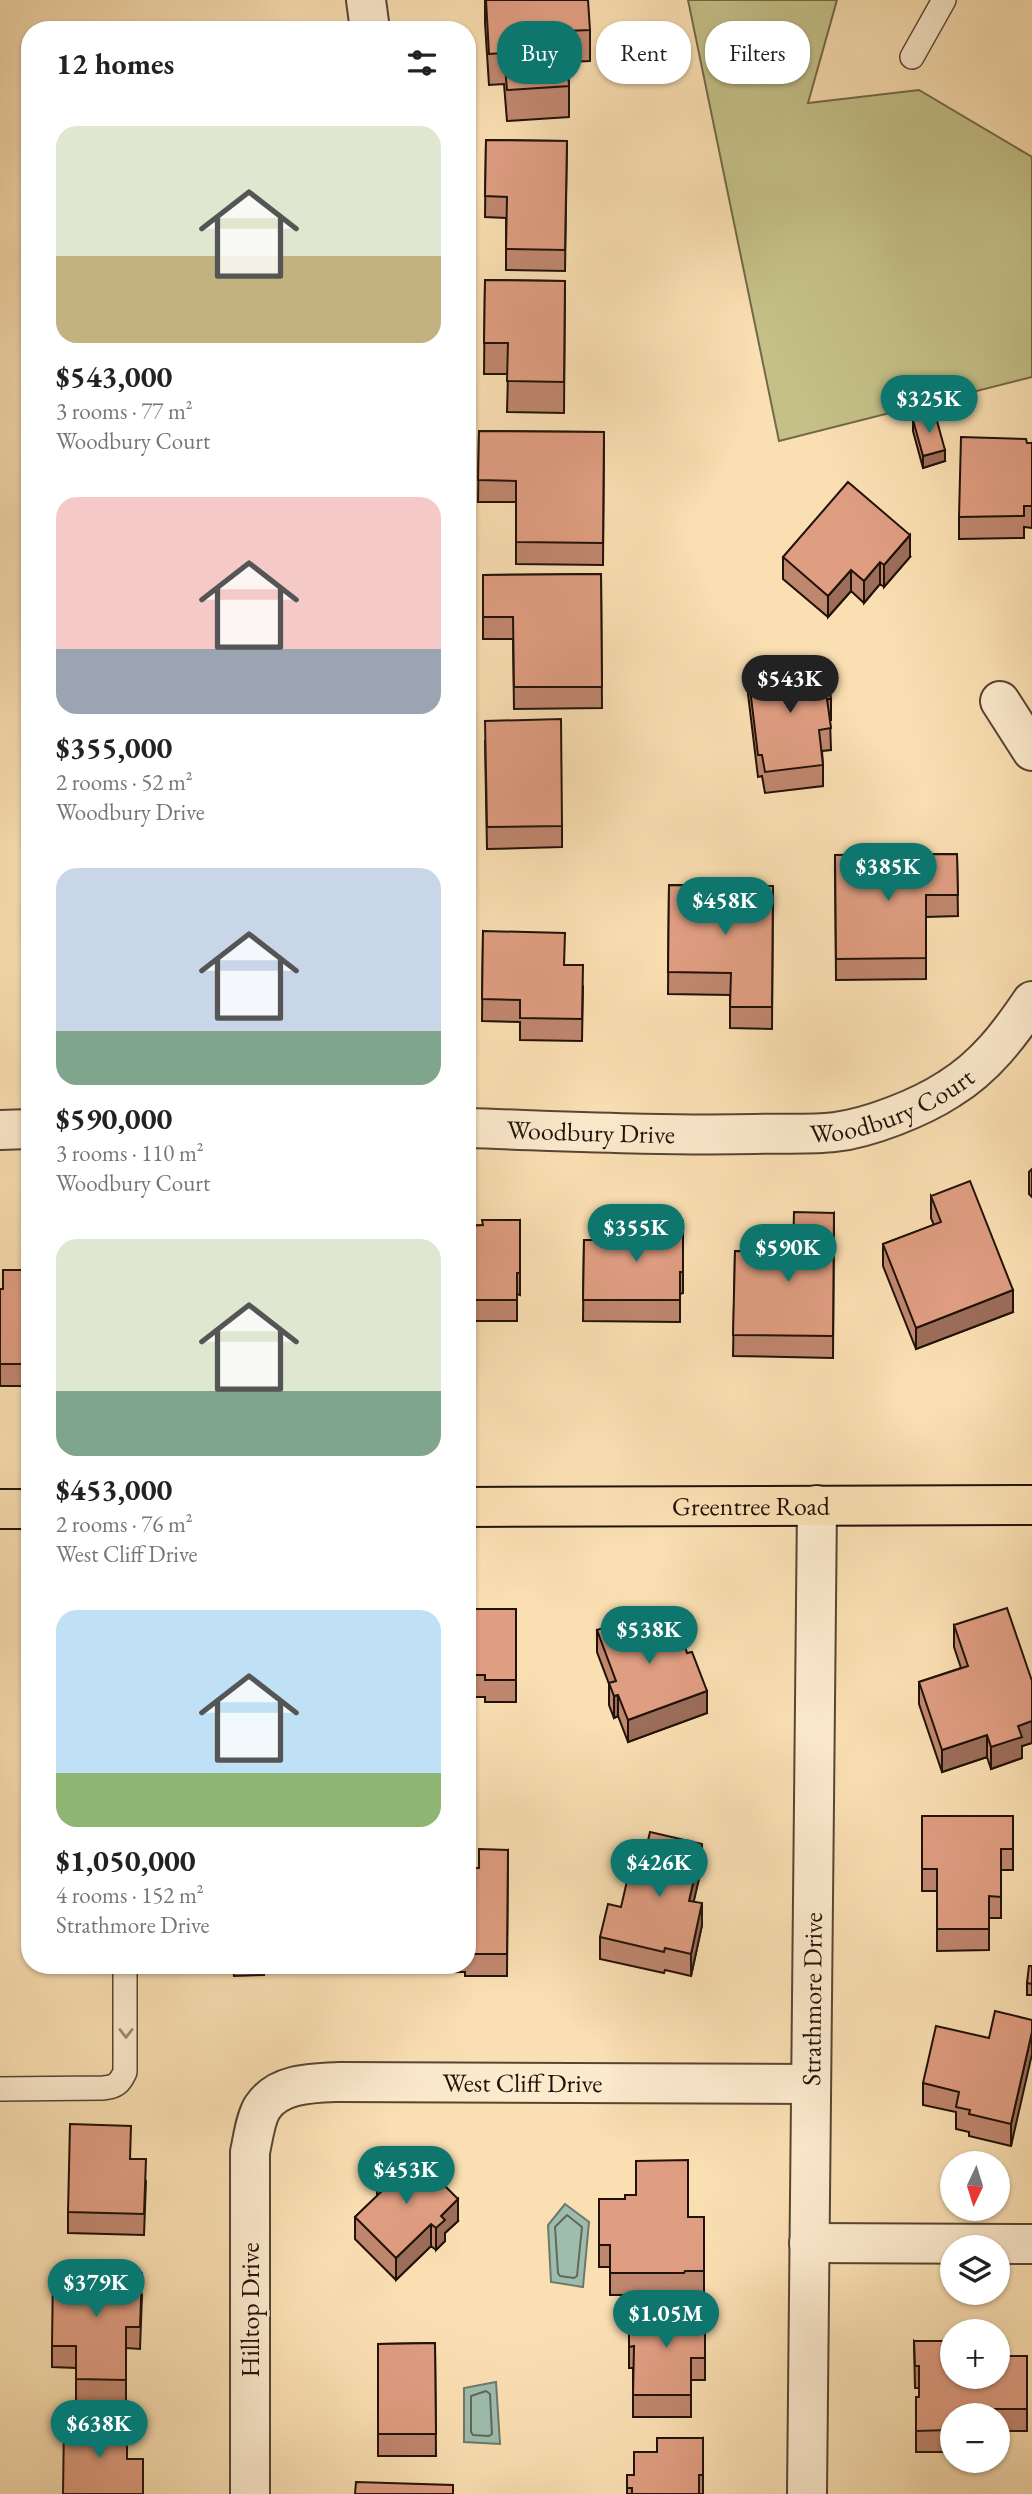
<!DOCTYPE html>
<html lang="en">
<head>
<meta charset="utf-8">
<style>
  :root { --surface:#fff; --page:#f2f2f2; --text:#222; --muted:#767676; --accent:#0f766e }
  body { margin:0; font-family:"EB Garamond",serif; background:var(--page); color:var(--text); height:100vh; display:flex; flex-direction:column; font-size:26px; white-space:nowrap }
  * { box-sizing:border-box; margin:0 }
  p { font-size:23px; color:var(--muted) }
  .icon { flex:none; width:38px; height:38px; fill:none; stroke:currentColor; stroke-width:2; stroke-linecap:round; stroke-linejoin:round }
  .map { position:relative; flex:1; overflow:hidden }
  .panel { position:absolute; left:21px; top:21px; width:455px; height:1953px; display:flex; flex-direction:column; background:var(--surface); border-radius:28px; box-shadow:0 2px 5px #0004 }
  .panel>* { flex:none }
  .banner { position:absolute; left:497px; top:21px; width:429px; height:63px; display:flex; gap:14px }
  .needle { width:46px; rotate:184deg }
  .tools { position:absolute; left:940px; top:2151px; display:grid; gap:14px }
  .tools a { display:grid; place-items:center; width:70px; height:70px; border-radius:50%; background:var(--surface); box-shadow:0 2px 5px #0004; font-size:35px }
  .price { position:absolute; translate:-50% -60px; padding:0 16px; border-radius:24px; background:var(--accent); color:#fff; font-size:23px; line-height:46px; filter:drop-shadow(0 2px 4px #0008) }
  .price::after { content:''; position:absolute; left:50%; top:42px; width:21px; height:16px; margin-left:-10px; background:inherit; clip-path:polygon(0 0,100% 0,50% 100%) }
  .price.on { background:#222; color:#fff }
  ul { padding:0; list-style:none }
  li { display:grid; align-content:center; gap:14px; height:371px; padding:0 35px }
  li span { display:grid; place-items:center; height:217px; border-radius:21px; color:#555 }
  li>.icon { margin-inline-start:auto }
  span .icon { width:126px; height:126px; fill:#fffc; stroke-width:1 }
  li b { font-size:30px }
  h2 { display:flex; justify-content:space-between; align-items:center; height:84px; padding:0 35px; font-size:30px }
  .tag { padding:0 24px; border-radius:28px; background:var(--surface); box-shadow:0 2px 5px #0004; font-size:24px; line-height:63px }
  .tag.on { background:var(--accent); color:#fff }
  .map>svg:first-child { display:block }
</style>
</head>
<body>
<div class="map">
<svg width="1032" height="2494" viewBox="0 0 1032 2494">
  <rect width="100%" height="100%" fill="#fadfb2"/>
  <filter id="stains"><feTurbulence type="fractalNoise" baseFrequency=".00286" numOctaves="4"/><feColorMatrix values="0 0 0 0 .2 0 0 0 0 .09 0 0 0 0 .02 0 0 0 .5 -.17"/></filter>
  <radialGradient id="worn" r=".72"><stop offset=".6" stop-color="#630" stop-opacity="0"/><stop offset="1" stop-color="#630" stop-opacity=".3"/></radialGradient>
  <path fill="#c4c088" stroke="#726948" stroke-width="2" d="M688,0H837L808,103L919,90L1032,157V377L779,441Z"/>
  <path fill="#9ebdad" stroke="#6c796b" stroke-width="2" d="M565,2204L589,2222L583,2287L551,2282L548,2225Z
    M496,2382L500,2444L464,2442V2388Z"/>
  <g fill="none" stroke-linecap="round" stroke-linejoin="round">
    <path stroke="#60685b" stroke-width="2" d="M567,2215L582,2227L577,2276L574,2278L560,2276L558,2273L555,2227Z
      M486,2391L490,2394L492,2434L489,2436L473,2435L471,2432V2396Z"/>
    <defs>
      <path id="lane" d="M912,57L944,0
        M0,2089L103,2088C116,2087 120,2083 125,2072V1965"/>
      <g id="street">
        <path d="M366,0L370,30"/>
        <path d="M1000,701L1032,751"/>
        <path id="s1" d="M467,1128C563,1131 659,1136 755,1134C781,1133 809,1135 835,1132C869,1128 920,1108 949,1089C985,1067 1009,1035 1032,1001"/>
        <path d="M0,1130L30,1129"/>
        <path d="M809,2243L1032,2244"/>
        <path id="s2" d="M250,2494V2152C253,2139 255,2120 262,2108C278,2083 312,2083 339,2082L811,2084"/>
        <path id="s3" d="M807,2494L817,1505"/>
      </g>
      <g id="primary">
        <path id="s4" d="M467,1507L1032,1505"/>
        <path d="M0,1509H30"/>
      </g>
    </defs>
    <use href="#lane" stroke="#574533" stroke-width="26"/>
    <use href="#street" stroke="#574533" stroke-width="42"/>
    <use href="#primary" stroke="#211209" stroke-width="42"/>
    <use href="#lane" stroke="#fceacd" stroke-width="23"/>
    <use href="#street" stroke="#fceacd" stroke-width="38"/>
    <use href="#primary" stroke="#fadfb2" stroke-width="38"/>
  </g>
  <path fill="#c0876f" stroke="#211209" stroke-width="2" d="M485,0L590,30V61L568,62L569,86V117L507,121L504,84L489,85L485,23Z
    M486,140L567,141L565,271L506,270V218L485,217Z
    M485,280L565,281L564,413L507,412L508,374H484Z
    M913,420L945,461L923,468L913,431Z
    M479,431L604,432L603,565L516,564V502H478Z
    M1032,443V528L1024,527V538L959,539V517Z
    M783,557H910L884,587L880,584L864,603L851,591L828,617L783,579Z
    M601,574L602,708L514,709L513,639H483V575Z
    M748,672L831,699V720H830L831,750L822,751L823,765V786L765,793L762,776L758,777L748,694Z
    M485,742L562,826V847L487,849Z
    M957,854L958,916L926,917V979L836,980L835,855Z
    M669,885L773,886L772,1029L730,1028V995L668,994Z
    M483,931L565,965L583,986L582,1041L520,1040V1022L482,1021Z
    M1032,1169V1197L1029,1194V1172Z
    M931,1196L1013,1312L916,1349L883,1266V1244L934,1225L931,1218Z
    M834,1213L833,1358L733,1356L735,1251L793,1252Z
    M520,1220V1295L517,1294V1321H467V1226L483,1225Z
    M683,1221V1293L680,1294V1322L583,1321L584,1240H619L646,1226Z
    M30,1270V1343H23V1386H0V1289H3Z
    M467,1609H516V1702H485V1697H467Z
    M954,1625L1032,1681V1743L1022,1746V1758L991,1769L987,1757L942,1772L919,1704V1682L961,1668L954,1647Z
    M597,1630L668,1643L707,1713L628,1742L618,1716L614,1718L609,1705V1684L597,1652Z
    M922,1816H1013V1870H1001V1918H989V1950L937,1951V1891H922Z
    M508,1850L507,1976H465V1972H449V1965H467V1868H479Z
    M642,1866H702L693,1902L702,1925L691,1976L665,1970L664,1973L600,1959V1937L621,1907Z
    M233,1965H317V1967L264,1968V1975L234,1976Z
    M1032,1966V1995H1027V1983Z
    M1032,2020L1011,2146L969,2136V2132L956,2129V2112L923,2105V2083L989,2038Z
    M130,2159L146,2181L144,2235L68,2233V2212Z
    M377,2187L458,2221L445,2233V2241L436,2250L431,2246L396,2280L355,2239V2217L377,2196Z
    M599,2199H625L688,2217H704V2292H685L684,2295H610V2267H599Z
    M142,2295L140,2349L126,2348V2402L76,2401V2368L52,2367V2346Z
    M705,2310V2380H691V2417H633V2368H629V2347L635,2333Z
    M914,2341L952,2376L1027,2356V2431H998V2415H952V2443H950V2452H916V2397H919V2388H915Z
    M435,2343L436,2456H378V2344Z
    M703,2438V2494H627V2475H634Z"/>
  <path fill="#9c6e5a" stroke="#211209" stroke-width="2" d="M945,450V461L923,468V456Z
    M910,535V557L884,587V565Z
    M880,562V584L864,603V581Z
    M851,570V591L828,617V596Z
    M1013,1290V1312L916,1349V1328Z
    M707,1691V1713L628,1742V1720Z
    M618,1695V1716L614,1718V1696Z
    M1032,1721V1743L1022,1746V1758L991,1769V1747L1018,1726Z
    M987,1735V1757L942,1772V1750Z
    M702,1844V1866L689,1922V1901Z
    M702,1903V1925L691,1976V1954Z
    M1032,2032V2054L1011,2146V2124Z
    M458,2199V2221L445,2233V2241L436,2250V2228L441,2216Z
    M431,2224V2246L396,2280V2258Z"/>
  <path fill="#df9d81" stroke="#211209" stroke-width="2" d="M486,0H588L590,30L565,31L569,86L507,90L504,53L489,54Z
    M186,24L249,25V30H185Z
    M486,140L567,141L565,250L506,249L507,197L485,196Z
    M485,280L565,281L564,382L507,381L508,343H484Z
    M935,414L945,450L923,456L913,420Z
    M479,431L604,432L603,543L516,542V481L478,480Z
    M961,437L1026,439L1027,443H1032V506H1024V516L959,517Z
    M848,482L910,535L884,565L880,562L864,581L851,570L828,596L783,557Z
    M601,574L602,687H514L513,617H483V575Z
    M827,663L831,699H827L831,728L819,730L823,765L765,772L762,755H758L748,672Z
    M561,719L562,826L487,827L485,721Z
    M957,854L958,895H926V958L836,959L835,855Z
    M669,885L773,886L772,1007H730L731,973L668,972Z
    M483,931L565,933L564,965H583L582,1019L520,1018V1000L482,999Z
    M970,1181L1013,1290L916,1328L883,1244L941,1222L931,1196Z
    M794,1212L834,1213L833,1336L733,1335L735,1251L793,1252Z
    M482,1220H520V1273H517V1300H467V1226L483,1225Z
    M646,1221H683V1272H680V1300H583L584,1240H619V1226H647Z
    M3,1270H30V1321H23V1364H0V1289H3Z
    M1007,1608L1032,1681V1721L1018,1726L1022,1737L991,1747L987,1735L942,1750L919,1682L968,1666L954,1625Z
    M467,1609H516V1680H485V1675H467Z
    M655,1609L668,1643L682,1638L687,1653L692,1652L707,1691L628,1720L618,1695L614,1696L609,1683L616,1681L597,1630Z
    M922,1816H1013V1849H1001V1897L989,1896V1929H937V1869H922Z
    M650,1832L702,1844L689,1901L702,1903L691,1954L665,1948L664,1952L600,1937L608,1904L621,1907L631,1864L642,1866Z
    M479,1849L508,1850L507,1954H467V1868H479Z
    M1029,1966H1032V1984L1027,1983Z
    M995,2011L1032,2020V2032L1011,2124L969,2114L970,2110L956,2107L959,2092L923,2083L936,2026L989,2038Z
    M70,2124L131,2126L130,2159H146L144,2214L68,2212Z
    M412,2153L458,2199L441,2216L445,2220L436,2228L431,2224L396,2258L355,2217L381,2192L377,2187Z
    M688,2160V2217H704V2271H685L684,2273H610V2245H599V2199H625V2195H636V2161Z
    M53,2271L142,2273L140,2327H126V2380L76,2379V2346H52Z
    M635,2310H705V2358H691V2395H633L634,2346L629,2347V2333H635Z
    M914,2341H952V2376H998V2356H1027V2409H991V2415H952V2422H950V2430L916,2431V2397H919V2366H915Z
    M435,2343L436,2434H378V2344Z
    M64,2421L127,2422V2459H143V2494H63Z
    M657,2438H703V2475H699V2494H632V2488H627V2475H634V2452H657Z
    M356,2482L453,2485V2494H355Z"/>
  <defs><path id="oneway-chevron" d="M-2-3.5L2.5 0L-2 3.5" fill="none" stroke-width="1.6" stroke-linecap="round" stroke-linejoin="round" transform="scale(1.75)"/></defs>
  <use stroke="#998975" href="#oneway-chevron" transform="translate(126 2033) rotate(90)"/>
  <g text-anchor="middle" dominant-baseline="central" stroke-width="5" stroke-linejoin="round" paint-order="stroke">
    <g font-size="26" fill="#211209" stroke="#fceacd">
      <text stroke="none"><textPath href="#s1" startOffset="430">Woodbury Court</textPath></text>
      <text stroke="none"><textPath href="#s1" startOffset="124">Woodbury Drive</textPath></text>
      <text stroke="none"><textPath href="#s4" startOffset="284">Greentree Road</textPath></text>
      <text stroke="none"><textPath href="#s3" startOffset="495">Strathmore Drive</textPath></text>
      <text stroke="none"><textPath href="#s2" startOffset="656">West Cliff Drive</textPath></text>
      <text transform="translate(250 2310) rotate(-90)">Hilltop Drive</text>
    </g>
  </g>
  <rect width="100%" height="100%" filter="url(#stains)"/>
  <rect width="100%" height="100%" fill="url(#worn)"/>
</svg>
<div class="tools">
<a><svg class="needle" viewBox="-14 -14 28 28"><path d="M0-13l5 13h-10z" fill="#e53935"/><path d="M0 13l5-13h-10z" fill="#767676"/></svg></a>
<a><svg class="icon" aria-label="layers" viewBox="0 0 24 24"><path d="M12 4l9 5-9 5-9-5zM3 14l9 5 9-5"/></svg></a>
<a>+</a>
<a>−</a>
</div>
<b class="price" style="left:929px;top:435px">$325K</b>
<b class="price on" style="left:790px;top:715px">$543K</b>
<b class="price" style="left:888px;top:903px">$385K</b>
<b class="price" style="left:725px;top:937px">$458K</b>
<b class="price" style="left:636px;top:1264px">$355K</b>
<b class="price" style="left:788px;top:1284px">$590K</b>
<b class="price" style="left:649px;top:1666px">$538K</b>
<b class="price" style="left:659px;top:1899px">$426K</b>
<b class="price" style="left:406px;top:2206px">$453K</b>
<b class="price" style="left:96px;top:2319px">$379K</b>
<b class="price" style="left:666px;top:2350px">$1.05M</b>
<b class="price" style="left:99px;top:2460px">$638K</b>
<div class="banner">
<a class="tag on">Buy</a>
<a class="tag">Rent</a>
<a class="tag">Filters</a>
</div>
<section class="panel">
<h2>12 homes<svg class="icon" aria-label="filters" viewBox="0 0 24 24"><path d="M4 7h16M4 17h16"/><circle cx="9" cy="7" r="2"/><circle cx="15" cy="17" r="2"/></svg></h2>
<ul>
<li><span style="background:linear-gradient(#dfe7d0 60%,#c2b280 0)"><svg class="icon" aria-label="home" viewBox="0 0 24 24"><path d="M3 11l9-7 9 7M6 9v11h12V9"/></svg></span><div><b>$543,000</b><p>3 rooms · 77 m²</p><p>Woodbury Court</p></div></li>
<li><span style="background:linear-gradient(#f6c9c9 70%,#9aa5b1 0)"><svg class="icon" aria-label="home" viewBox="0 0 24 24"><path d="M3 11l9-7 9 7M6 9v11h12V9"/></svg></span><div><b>$355,000</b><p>2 rooms · 52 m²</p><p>Woodbury Drive</p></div></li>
<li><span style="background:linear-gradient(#c9d6e8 75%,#7fa58c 0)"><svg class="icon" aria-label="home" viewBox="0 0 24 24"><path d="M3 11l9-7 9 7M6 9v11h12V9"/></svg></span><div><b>$590,000</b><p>3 rooms · 110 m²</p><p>Woodbury Court</p></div></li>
<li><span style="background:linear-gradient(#dfe7d0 70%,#7fa58c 0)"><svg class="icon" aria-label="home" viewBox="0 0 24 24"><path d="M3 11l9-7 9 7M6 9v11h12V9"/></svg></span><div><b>$453,000</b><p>2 rooms · 76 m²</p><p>West Cliff Drive</p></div></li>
<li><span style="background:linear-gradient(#bfe0f5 75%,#8fb573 0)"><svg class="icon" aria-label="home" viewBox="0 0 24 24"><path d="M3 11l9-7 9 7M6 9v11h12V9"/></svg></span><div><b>$1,050,000</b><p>4 rooms · 152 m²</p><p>Strathmore Drive</p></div></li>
</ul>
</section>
</div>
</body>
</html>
